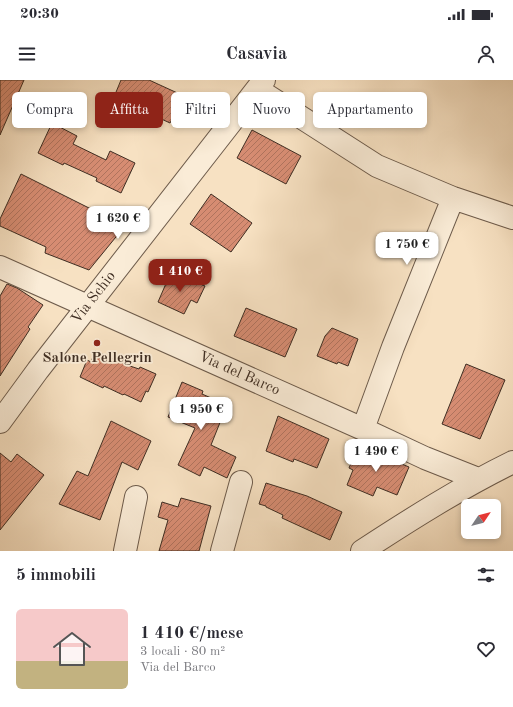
<!DOCTYPE html>
<html lang="it">
<head>
<meta charset="utf-8">
<style>
  :root { --surface:#fff; --page:#f7f7f7; --text:#2b2b33; --muted:#7c7c81; --accent:#8f2418 }
  body { margin:0; font-family:"Old Standard TT",serif; background:var(--page); color:var(--text); height:100vh; display:flex; flex-direction:column; font-size:15px; white-space:nowrap }
  * { box-sizing:border-box; margin:0 }
  p { font-size:13px; color:var(--muted) }
  .icon { flex:none; width:22px; height:22px; fill:none; stroke:currentColor; stroke-width:2; stroke-linecap:round; stroke-linejoin:round }
  .map { position:relative; height:471px; overflow:hidden }
  .side { display:flex; flex-direction:column; background:var(--surface); flex:1 }
  .side>* { flex:none }
  .hud { position:absolute; left:12px; top:12px; width:489px; height:36px; display:flex; gap:8px }
  .needle { width:26px; rotate:55deg }
  .tools { position:absolute; left:461px; top:419px; display:grid; gap:8px }
  .tools a { display:grid; place-items:center; width:40px; height:40px; border-radius:6px; background:var(--surface); box-shadow:0 2px 6px #0003; font-size:20px }
  .price { position:absolute; translate:-50% -34px; padding:0 9px; border-radius:8px; background:#fff; color:#222; font-size:13px; line-height:26px; filter:drop-shadow(0 1px 2px #0008) }
  .price::after { content:''; position:absolute; left:50%; top:24px; width:12px; height:9px; margin-left:-6px; background:inherit; clip-path:polygon(0 0,100% 0,50% 100%) }
  .price.active { background:var(--accent); color:#fff }
  ul { padding:0; list-style:none }
  li { display:flex; align-items:center; gap:12px; height:100px; padding:0 16px }
  li span { display:grid; place-items:center; flex:none; width:112px; height:80px; border-radius:6px; color:#555 }
  li>.icon { margin-inline-start:auto }
  span .icon { width:48px; height:48px; fill:#fffc; stroke-width:1 }
  li b { font-size:17px }
  h2 { display:flex; justify-content:space-between; align-items:center; height:48px; padding:0 16px; font-size:17px }
  .pill { padding:0 14px; border-radius:6px; background:var(--surface); box-shadow:0 2px 6px #0003; font-size:14px; line-height:36px }
  .pill.active { background:var(--accent); color:#fff }
  .status { display:flex; justify-content:space-between; align-items:center; height:28px; padding:0 20px; background:var(--surface); direction:ltr }
  .status svg { height:11px; fill:currentColor }
  header { display:flex; justify-content:space-between; align-items:center; height:52px; padding:0 16px; background:var(--surface); font-size:18px; font-weight:700 }
  .map>svg:first-child { display:block }
</style>
</head>
<body>
<div class="status"><b>20:30</b><svg viewBox="0 0 49 12"><path d="M0 12V9h3v3zM5 12V6h3v6zM10 12V3h3v9zM15 12V0h3v12zM26 1h20v11H26zM47 4h2v5h-2z"/></svg></div>
<header><svg class="icon" aria-label="menu" viewBox="0 0 24 24"><path d="M4 6h16M4 12h16M4 18h16"/></svg>Casavia<svg class="icon" aria-label="person" viewBox="0 0 24 24"><circle cx="12" cy="8" r="4"/><path d="M4 21q1-7 8-7t8 7"/></svg></header>
<div class="map">
<svg width="513" height="471" viewBox="0 0 513 471">
  <defs>
    <pattern id="building-hatch" width="6" height="6" patternUnits="userSpaceOnUse"><rect width="6" height="6" fill="#d68c72"/><path d="M-1 1l2-2M0 6l6-6M5 7l2-2" fill="none" stroke="#af735d"/></pattern>
  </defs>
  <rect width="100%" height="100%" fill="#f7e1c2"/>
  <filter id="stains"><feTurbulence type="fractalNoise" baseFrequency=".005" numOctaves="4"/><feColorMatrix values="0 0 0 0 .2 0 0 0 0 .09 0 0 0 0 .02 0 0 0 .5 -.17"/></filter>
  <radialGradient id="worn" r=".72"><stop offset=".6" stop-color="#630" stop-opacity="0"/><stop offset="1" stop-color="#630" stop-opacity=".3"/></radialGradient>
  <path fill="url(#building-hatch)" stroke="#3f2e23" d="M0,0H24L0,55Z
    M121,0H149L184,16L170,43L114,17Z
    M52,43L77,56L73,64L106,80L110,71L135,83L121,113L96,101L97,98L64,83L63,85L38,73Z
    M252,50L301,76L286,104L237,78Z
    M21,94L121,144L120,152L89,190L45,173L46,167L0,146V139Z
    M211,114L252,143L231,172L190,144Z
    M171,192L205,206L197,223L191,220L184,234L158,222Z
    M7,204L17,208L43,225L28,247L30,249L0,296V216Z
    M246,228L297,249L285,277L234,256Z
    M332,248L358,259L348,286L338,282L337,284L317,276L325,256Z
    M95,271L130,286L139,289L140,287L156,294L148,312L146,311L141,322L124,314L123,315L104,306L103,308L80,297L87,280L91,282Z
    M466,284L505,300L480,359L442,344Z
    M182,302L203,311L202,314L227,325L211,365L236,377L227,398L204,387L200,396L178,385L195,348L168,337Z
    M278,336L329,359L317,388L294,379L293,382L266,371Z
    M111,341L151,361L138,390L122,382L100,440L59,424L77,391L88,396Z
    M358,366L409,387L397,415L377,407L373,416L347,405L353,390L349,388Z
    M0,373L11,382L17,374L44,395L0,450Z
    M266,403L307,416L342,432L330,460L282,438L283,435L266,427V426L259,424Z
    M181,418L211,426L199,471H159L168,440L158,437L162,422L178,427Z"/>
  <g fill="none" stroke-linecap="round" stroke-linejoin="round">
    <defs>
      <path id="minor" d="M257,9L377,86L453,118L513,138
        M0,187L363,349L425,378L478,399
        M0,342L38,290L264,0
        M363,349L393,267L453,118
        M125,471L136,417
        M222,471L241,402
        M362,471C411,439 460,408 513,382"/>
    </defs>
    <use href="#minor" stroke="#6d5b4b" stroke-width="24"/>
    <use href="#minor" stroke="#faecd7" stroke-width="22"/>
  </g>
  <circle fill="#8f2418" stroke="#faecd7" stroke-width="1.5" cx="97" cy="263" r="4"/>
  <g text-anchor="middle" dominant-baseline="central" stroke-width="3.5" stroke-linejoin="round" paint-order="stroke">
    <g font-size="15" fill="#3f2e23" stroke="#faecd7">
      <text transform="translate(94 218) rotate(-52)">Via Schio</text>
      <text transform="translate(239 294) rotate(24)">Via del Barco</text>
    </g>
    <g font-size="15" font-weight="bold" fill="#3f2e23" stroke="#faecd7">
      <text x="97" y="278">Salone Pellegrin</text>
    </g>
  </g>
  <rect width="100%" height="100%" filter="url(#stains)"/>
  <rect width="100%" height="100%" fill="url(#worn)"/>
</svg>
<div class="tools">
<a><svg class="needle" viewBox="-14 -14 28 28"><path d="M0-13l5 13h-10z" fill="#e53935"/><path d="M0 13l5-13h-10z" fill="#7c7c81"/></svg></a>
</div>
<b class="price" style="left:118px;top:160px">1 620 €</b>
<b class="price" style="left:407px;top:186px">1 750 €</b>
<b class="price active" style="left:180px;top:213px">1 410 €</b>
<b class="price" style="left:201px;top:351px">1 950 €</b>
<b class="price" style="left:376px;top:393px">1 490 €</b>
<div class="hud">
<a class="pill">Compra</a>
<a class="pill active">Affitta</a>
<a class="pill">Filtri</a>
<a class="pill">Nuovo</a>
<a class="pill">Appartamento</a>
</div>
</div>
<section class="side">
<h2>5 immobili<svg class="icon" aria-label="filters" viewBox="0 0 24 24"><path d="M4 7h16M4 17h16"/><circle cx="9" cy="7" r="2"/><circle cx="15" cy="17" r="2"/></svg></h2>
<ul>
<li><span style="background:linear-gradient(#f6c9c9 65%,#c2b280 0)"><svg class="icon" aria-label="home" viewBox="0 0 24 24"><path d="M3 11l9-7 9 7M6 9v11h12V9"/></svg></span><div><b>1 410 €/mese</b><p>3 locali · 80 m²</p><p>Via del Barco</p></div><svg class="icon" aria-label="heart" viewBox="0 0 24 24"><path d="M12 20l-8-8c-3-5 5-10 8-4 3-6 11-1 8 4z"/></svg></li>
</ul>
</section>
</body>
</html>
